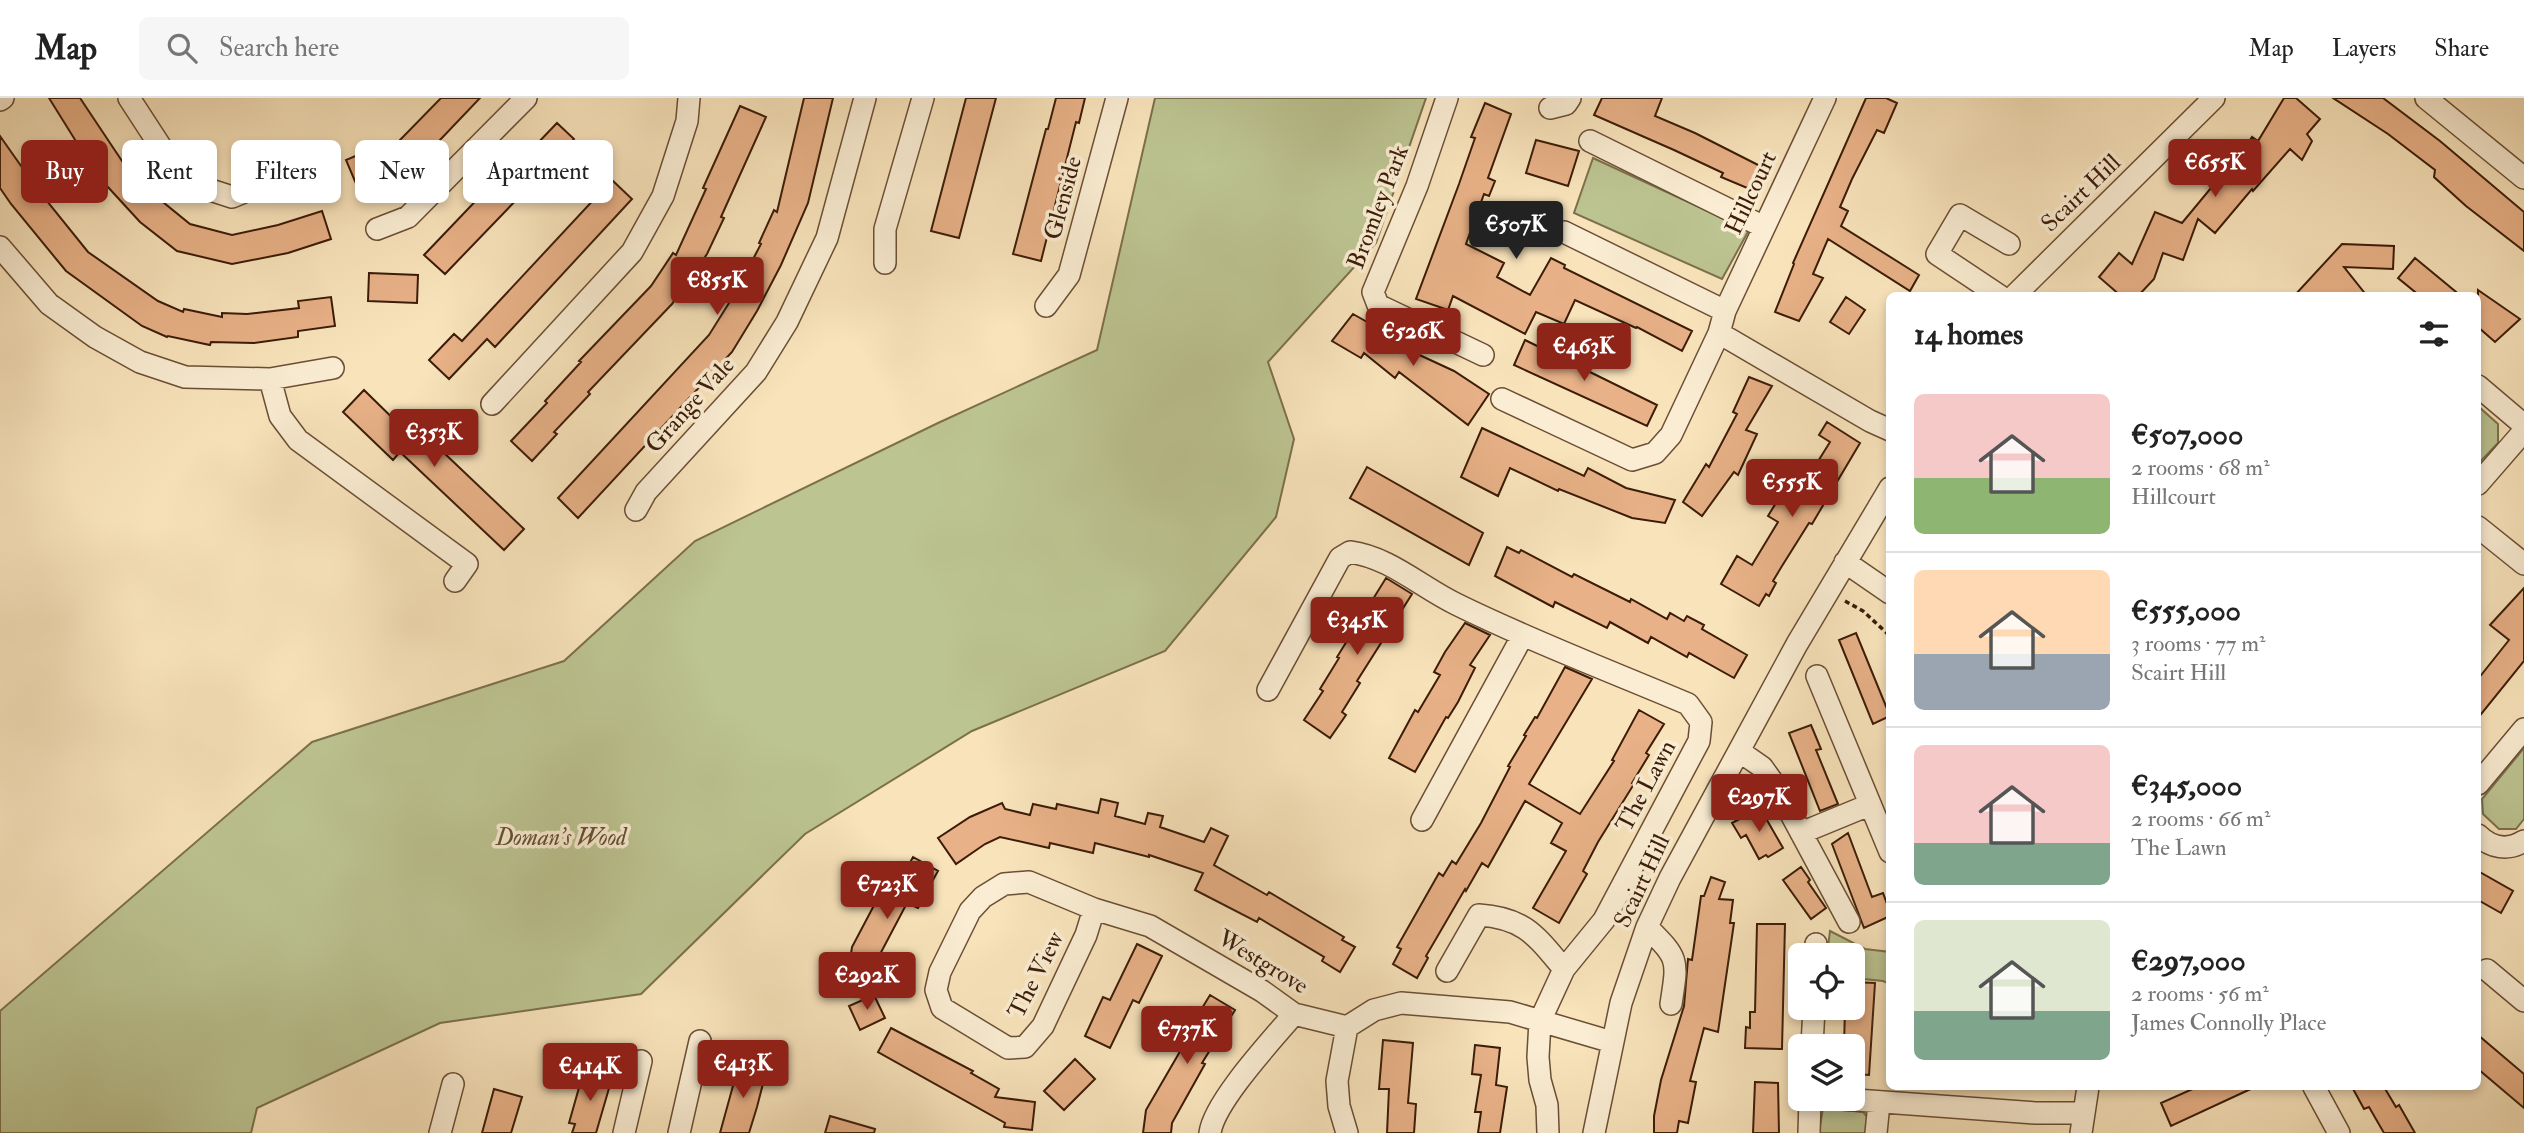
<!DOCTYPE html>
<html lang="en">
<head>
<meta charset="utf-8">
<style>
  :root { --surface:#fff; --page:#f6f6f6; --text:#222; --muted:#767676; --line:#e0e0e0; --accent:#8f2418 }
  body { margin:0; font-family:"IM FELL Double Pica",serif; background:var(--page); color:var(--text); height:100vh; display:flex; flex-direction:column; font-size:26px; white-space:nowrap }
  * { box-sizing:border-box; margin:0 }
  p { font-size:23px; color:var(--muted) }
  .icon { flex:none; width:38px; height:38px; fill:none; stroke:currentColor; stroke-width:2; stroke-linecap:round; stroke-linejoin:round }
  .map { position:relative; flex:1; overflow:hidden }
  .drawer { position:absolute; left:1886px; top:194px; width:595px; height:798px; display:flex; flex-direction:column; background:var(--surface); border-radius:10px; box-shadow:0 4px 10px #0003 }
  .drawer>* { flex:none }
  .guide { position:absolute; left:21px; top:42px; width:665px; height:63px; display:flex; gap:14px }
  .tools { position:absolute; left:1788px; top:845px; display:grid; gap:14px }
  .tools a { display:grid; place-items:center; width:77px; height:77px; border-radius:10px; background:var(--surface); box-shadow:0 4px 10px #0003; font-size:35px }
  .price { position:absolute; translate:-50% -60px; padding:0 16px; border-radius:7px; background:var(--accent); color:#fff; font-size:23px; line-height:46px; filter:drop-shadow(0 2px 4px #0008) }
  .price::after { content:''; position:absolute; left:50%; top:42px; width:21px; height:16px; margin-left:-10px; background:inherit; clip-path:polygon(0 0,100% 0,50% 100%) }
  .price.current { background:#222; color:#fff }
  ul { padding:0; list-style:none }
  li { display:flex; align-items:center; gap:21px; height:175px; padding:0 28px }
  li+li { border-top:2px solid var(--line) }
  li span { display:grid; place-items:center; flex:none; width:196px; height:140px; border-radius:10px; color:#555 }
  li>.icon { margin-inline-start:auto }
  span .icon { width:84px; height:84px; fill:#fffc; stroke-width:1 }
  li b { font-size:30px }
  h2 { display:flex; justify-content:space-between; align-items:center; height:84px; padding:0 28px; font-size:30px }
  .pill { padding:0 24px; border-radius:10px; background:var(--surface); box-shadow:0 4px 10px #0003; font-size:24px; line-height:63px }
  .pill.current { background:var(--accent); color:#fff }
  header { display:flex; align-items:center; gap:42px; box-sizing:border-box; height:98px; padding:0 35px; background:var(--surface); border-bottom:2px solid var(--line) }
  header strong { font-size:33px }
  nav { display:flex; gap:38px; margin-inline-start:auto; font-size:24px }
  .search { width:490px; height:63px; background:var(--page); display:flex; align-items:center; gap:18px; box-sizing:border-box; padding:0 24px; border-radius:10px; color:var(--muted); font-size:26px }
  .map>svg:first-child { display:block }
</style>
</head>
<body>
<header>
<strong>Map</strong>
<div class="search"><svg class="icon" aria-label="search" viewBox="0 0 24 24"><circle cx="10" cy="10" r="6"/><path d="M15 15l6 6"/></svg>Search here</div>
<nav><a>Map</a><a>Layers</a><a>Share</a></nav>
</header>
<div class="map">
<svg width="2524" height="1035" viewBox="0 0 2524 1035">
  <rect width="100%" height="100%" fill="#f8e3bb"/>
  <filter id="stains"><feTurbulence type="fractalNoise" baseFrequency=".00286" numOctaves="4"/><feColorMatrix values="0 0 0 0 .2 0 0 0 0 .09 0 0 0 0 .02 0 0 0 .5 -.17"/></filter>
  <radialGradient id="worn" r=".72"><stop offset=".6" stop-color="#630" stop-opacity="0"/><stop offset="1" stop-color="#630" stop-opacity=".3"/></radialGradient>
  <path fill="#bcc491" stroke="#7c704c" stroke-width="2" d="M1155,0H1426L1376,145L1268,264L1294,341L1276,419L1165,553L972,633L805,736L641,896L440,925L257,1010L251,1035H0V913L312,644L564,563L695,443L938,325L1097,252Z
    M1593,60L1749,132L1722,181L1574,115Z
    M2478,308L2498,326V345L2478,366Z
    M2524,650V721L2516,731H2499L2483,716L2482,701Z
    M1830,833L1865,851L1890,854V886L1883,883L1854,880L1853,858L1827,857Z
    M1823,1010L1863,1014L1870,1022L1871,1035H1819Z"/>
  <path fill="#e8b187" stroke="#3c1c08" stroke-width="2" d="M49,0H80L132,78L135,75L158,100L190,126L232,137L278,127L322,113L331,141L288,155L232,166L177,153L140,124L107,88L105,90Z
    M441,0H480L419,64L398,44Z
    M804,0H833L808,105L781,167L757,213L732,254L578,420L558,400L709,237L734,197L761,146L759,145L774,112L777,114Z
    M966,0H996L959,140L931,133Z
    M1056,0H1085L1079,25L1076,24L1041,163L1013,156L1046,31H1048Z
    M1602,0H1662L1655,18L1695,35L1770,73L1759,95L1721,79L1723,75L1674,52L1594,17Z
    M1866,0H1886L1897,5L1884,35L1877,32L1852,81L1840,109L1848,113L1841,128L1919,177L1910,193L1828,141L1813,176L1823,180L1799,223L1775,214L1794,166L1793,165Z
    M2284,0H2296L2320,21L2307,36L2312,43L2302,62L2290,51L2253,93L2252,91L2215,135L2198,121L2183,162L2163,155L2154,181L2138,198H2121L2099,179L2119,155L2132,166L2155,114L2182,125L2215,85L2221,89L2252,39L2258,43Z
    M2333,0H2383L2440,43L2524,114V153L2466,108L2434,79L2435,72L2388,36Z
    M1485,5L1511,16L1488,80L1495,83L1489,98L1484,96L1466,146L1504,165L1497,179L1530,197L1551,160L1565,167L1564,170L1692,233L1682,253L1637,229L1636,230L1575,202L1564,226L1536,214L1525,236L1453,198L1448,212L1416,201L1459,86L1475,40L1471,39Z
    M740,8L766,19L721,119L724,120L707,156L672,206L588,294L590,296L554,334L557,336L532,363L511,343L547,305L545,303L581,264L579,263L651,188L673,155L676,157L706,91L703,90Z
    M557,25L574,41L522,98L521,97L445,176L424,157L488,90L489,92L531,48L533,50Z
    M0,38L38,92L88,154L158,203L183,214L184,211L222,219V215L247,216L299,210L298,203L331,199L335,228L298,233V239L254,245L211,244L210,247L168,238L167,239L142,228L66,173L11,106L0,90Z
    M1536,42L1579,53L1568,88L1526,75Z
    M379,48L390,74L357,88L346,62Z
    M612,82L632,101L495,249L487,241L449,281L429,262L454,236L462,243Z
    M2342,146L2394,148L2393,171L2344,169L2367,198H2294Z
    M2415,160L2461,198H2420L2398,180Z
    M369,175L418,177L417,205L368,203Z
    M2478,192L2520,221L2495,244L2478,229Z
    M1846,199L1865,212L1849,236L1830,224Z
    M1353,216L1415,251L1413,254L1454,273L1489,296L1468,327L1399,274L1395,280L1364,255L1361,260L1332,243Z
    M1525,242L1657,307L1647,328L1514,267Z
    M1749,279L1772,288L1746,332L1757,336L1738,377L1734,374L1702,418L1683,404L1706,366L1709,369L1737,316L1733,314Z
    M364,292L415,342L422,334L524,431L504,452L400,354L393,362L343,314Z
    M1827,324L1860,345L1812,426L1809,425L1782,468L1773,483L1776,485L1769,498L1766,496L1759,508L1721,486L1737,458L1752,467L1778,424L1768,418L1785,390L1797,397L1830,344L1819,337Z
    M1482,330L1584,378L1588,370L1626,390L1675,402L1665,425L1632,420L1559,391L1558,393L1510,370L1498,398L1461,379Z
    M1367,369L1483,435L1469,467L1350,400Z
    M1507,449L1519,455L1521,452L1572,479L1574,476L1630,504L1631,501L1667,521L1670,515L1684,523L1687,518L1704,527L1702,531L1747,557L1734,580L1689,555L1687,559L1651,539L1648,545L1610,524L1607,530L1555,504L1553,509L1495,478Z
    M1386,480L1412,496L1357,583L1360,585L1342,614L1346,617L1330,640L1304,622L1323,593L1320,591L1339,560L1337,559Z
    M2524,490V563L2478,620V581L2509,542L2490,527Z
    M1465,525L1490,537L1470,567L1475,570L1458,604L1448,620L1446,619L1415,674L1389,660L1415,612L1418,614L1440,577L1434,574L1445,554Z
    M1856,535L1890,618L1873,626L1839,542Z
    M1565,569L1592,581L1529,686L1580,716L1614,663L1612,662L1639,612L1664,626L1646,655L1649,657L1632,685L1634,686L1598,744L1583,773L1587,776L1559,825L1533,810L1566,753L1551,745L1562,725L1525,703L1488,769L1482,765L1466,793L1465,791L1426,858L1428,860L1417,880L1393,866L1401,851L1397,849L1439,775L1443,778L1452,763L1456,766L1481,725L1510,669L1508,668L1526,638L1524,637L1535,619L1537,620Z
    M1811,627L1821,651L1816,652L1838,706L1820,713L1789,635Z
    M1101,701L1118,705L1115,718L1145,726L1148,715L1163,718L1160,729L1204,744L1211,730L1228,738L1214,767L1267,797L1269,794L1344,839L1342,842L1355,849L1340,874L1322,863L1324,859L1259,820L1257,824L1195,792L1203,775L1149,757V759L1095,745L1093,755L1050,745L1049,750L1000,739L985,746L956,766L938,740L970,719L1002,705L1005,711L1030,717L1033,706L1056,711L1057,706L1098,715Z
    M1760,710L1783,750L1768,759L1766,757L1759,761L1746,737L1741,740L1732,725Z
    M1848,735L1872,799L1883,795L1890,814V818L1864,830L1832,746Z
    M913,759L938,773L928,791L918,810L907,805L878,860L874,886L847,883L852,849L880,796L890,802Z
    M1801,769L1810,782L1808,784L1826,810L1811,821L1783,782Z
    M2478,773L2513,793L2501,815L2478,802Z
    M1711,779L1725,784L1719,801L1733,802L1730,825H1734L1718,934L1704,930L1690,983L1696,984L1688,1025L1679,1023L1677,1035H1654V1018L1661,982L1684,908L1688,861L1692,862L1701,798H1704Z
    M1757,826H1785L1782,951L1745,950L1746,929L1750,930V914H1755Z
    M1137,846L1162,858L1139,905L1133,902L1110,950L1085,938L1103,899L1110,902Z
    M1853,884L1875,885L1869,977L1853,976V948H1844L1845,910H1853Z
    M874,897L885,920L860,932L849,908Z
    M1210,897L1235,912L1202,965L1205,966L1172,1025L1171,1035H1143L1146,1012L1182,950L1179,948Z
    M891,930L973,973L971,975L999,991L995,999L1035,1004L1032,1032L1004,1029L1005,1025L878,954Z
    M2478,937L2524,976V1010L2478,971Z
    M1383,942L1413,945L1408,1005L1416,1006L1414,1035H1387L1389,991H1379Z
    M1475,947L1500,950L1496,987L1507,989L1500,1035H1478L1481,1014H1475L1481,977L1472,976Z
    M1075,961L1095,981L1064,1012L1044,993Z
    M739,966L766,974L757,1009L749,1035H720Z
    M584,972L612,980L596,1035H572L575,1026L569,1025Z
    M1755,984L1778,985L1779,1035H1753Z
    M2197,989H2255L2171,1028L2161,1005Z
    M2352,989H2384L2396,1009L2399,1007L2415,1035H2384L2369,1009L2364,1011Z
    M494,991L522,999L511,1035H482Z
    M830,1018L875,1031L874,1035H825Z"/>
  <g fill="none" stroke-linecap="round" stroke-linejoin="round">
    <defs>
      <path id="minor" d="M129,0L170,63L198,88L232,99L297,72
        M1447,0L1417,88L1373,194L1378,207L1483,257
        M1825,0L1725,213L1719,235L1870,323L1890,332
        M2426,0L2524,80
        M0,2L3,0
        M1550,10L1566,6L1570,0
        M1590,43L1764,129
        M377,131L408,119L526,0
        M1564,134L1725,213
        M0,149L49,206L95,239L140,264L185,279L270,281L333,270
        M885,165V131L923,0
        M2000,198L1937,156L1960,117L2009,146
        M2014,198L2214,0
        M1046,208L1069,177L1117,0
        M270,281L280,318L298,342L467,466L455,483
        M2478,288L2524,327
        M1502,301L1632,362L1655,355L1671,337L1719,235
        M492,306L632,154L663,98L687,23L689,0
        M2478,386L2524,333
        M636,412L646,394L756,274L787,224L827,140L865,0
        M2478,429L2524,466
        M1845,464L1890,495
        M1817,578L1890,754
        M1268,592L1340,460L1350,454C1389,459 1421,489 1456,506C1531,543 1610,573 1688,606L1701,624L1699,643L1604,822L1564,871L1540,923L1538,959L1540,982L1547,1007L1548,1035
        M1739,653L1762,669L1777,690L1849,824
        M2478,686L2524,631
        M1422,722L1523,537
        M1801,735L1869,707
        M2478,737C2491,750 2508,753 2524,743
        M1029,784L1094,811L1086,837L1043,928L1025,949L1008,950L942,910L936,892L940,874L970,813L983,799L1004,786Z
        M1094,811L1150,828L1262,893L1294,916L1347,929L1374,912L1401,905L1510,914L1612,944
        M1647,829C1679,861 1678,861 1671,906
        M1816,858V846
        M2487,872L2524,903
        M1447,873L1479,817C1525,820 1536,838 1564,871
        M1812,948L1814,910
        M2314,989L2339,1035
        M1842,1001L2036,1015H2084
        M440,1035L453,986
        M624,1035L641,963
        M679,1035L700,943
        M1210,1035C1214,1004 1272,942 1294,916
        M1347,1035L1339,1008L1337,983L1347,929
        M1594,1035L1621,905L1647,829L1670,780L1797,546L1890,390
        M1809,1035L1810,1001
        M1876,1035L1879,1005
        M2081,1035L2088,989"/>
    </defs>
    <use href="#minor" stroke="#6b4e35" stroke-width="24"/>
    <path stroke="#3c1c08" stroke-width="3.5" stroke-dasharray="5 3.5" stroke-linecap="butt" d="M1845,503L1863,513L1890,538"/>
    <use href="#minor" stroke="#faedd3" stroke-width="21"/>
  </g>
  <g text-anchor="middle" dominant-baseline="central" stroke-width="7" stroke-linejoin="round" paint-order="stroke">
    <g font-size="24" fill="#3c1c08" stroke="#faedd3">
      <text transform="translate(1751 95) rotate(-65)">Hillcourt</text>
      <text transform="translate(2081 95) rotate(-44)">Scairt Hill</text>
      <text transform="translate(1063 100) rotate(-75)">Glenside</text>
      <text transform="translate(1378 109) rotate(-69)">Bromley Park</text>
      <text transform="translate(690 307) rotate(-48)">Grange Vale</text>
      <text transform="translate(1646 688) rotate(-62)">The Lawn</text>
      <text transform="translate(1642 783) rotate(-65)">Scairt Hill</text>
      <text transform="translate(1263 864) rotate(31)">Westgrove</text>
      <text transform="translate(1036 877) rotate(-63)">The View</text>
    </g>
    <g font-size="24" font-style="italic" fill="#624e31" stroke="#faedd3">
      <text x="561" y="739">Doman's Wood</text>
    </g>
  </g>
  <rect width="100%" height="100%" filter="url(#stains)"/>
  <rect width="100%" height="100%" fill="url(#worn)"/>
</svg>
<div class="tools">
<a><svg class="icon" aria-label="locate" viewBox="0 0 24 24"><circle cx="12" cy="12" r="6"/><path d="M12 2v4M12 18v4M2 12h4M18 12h4"/></svg></a>
<a><svg class="icon" aria-label="layers" viewBox="0 0 24 24"><path d="M12 4l9 5-9 5-9-5zM3 14l9 5 9-5"/></svg></a>
</div>
<b class="price" style="left:2215px;top:101px">€655K</b>
<b class="price current" style="left:1516px;top:163px">€507K</b>
<b class="price" style="left:717px;top:219px">€855K</b>
<b class="price" style="left:1413px;top:270px">€526K</b>
<b class="price" style="left:1584px;top:285px">€463K</b>
<b class="price" style="left:434px;top:371px">€353K</b>
<b class="price" style="left:1792px;top:421px">€555K</b>
<b class="price" style="left:1357px;top:559px">€345K</b>
<b class="price" style="left:1759px;top:736px">€297K</b>
<b class="price" style="left:887px;top:823px">€723K</b>
<b class="price" style="left:867px;top:914px">€292K</b>
<b class="price" style="left:1187px;top:968px">€737K</b>
<b class="price" style="left:743px;top:1002px">€413K</b>
<b class="price" style="left:590px;top:1005px">€414K</b>
<div class="guide">
<a class="pill current">Buy</a>
<a class="pill">Rent</a>
<a class="pill">Filters</a>
<a class="pill">New</a>
<a class="pill">Apartment</a>
</div>
<section class="drawer">
<h2>14 homes<svg class="icon" aria-label="filters" viewBox="0 0 24 24"><path d="M4 7h16M4 17h16"/><circle cx="9" cy="7" r="2"/><circle cx="15" cy="17" r="2"/></svg></h2>
<ul>
<li><span style="background:linear-gradient(#f6c9c9 60%,#8fb573 0)"><svg class="icon" aria-label="home" viewBox="0 0 24 24"><path d="M3 11l9-7 9 7M6 9v11h12V9"/></svg></span><div><b>€507,000</b><p>2 rooms · 68 m²</p><p>Hillcourt</p></div></li>
<li><span style="background:linear-gradient(#ffd9b3 60%,#9aa5b1 0)"><svg class="icon" aria-label="home" viewBox="0 0 24 24"><path d="M3 11l9-7 9 7M6 9v11h12V9"/></svg></span><div><b>€555,000</b><p>3 rooms · 77 m²</p><p>Scairt Hill</p></div></li>
<li><span style="background:linear-gradient(#f6c9c9 70%,#7fa58c 0)"><svg class="icon" aria-label="home" viewBox="0 0 24 24"><path d="M3 11l9-7 9 7M6 9v11h12V9"/></svg></span><div><b>€345,000</b><p>2 rooms · 66 m²</p><p>The Lawn</p></div></li>
<li><span style="background:linear-gradient(#dfe7d0 65%,#7fa58c 0)"><svg class="icon" aria-label="home" viewBox="0 0 24 24"><path d="M3 11l9-7 9 7M6 9v11h12V9"/></svg></span><div><b>€297,000</b><p>2 rooms · 56 m²</p><p>James Connolly Place</p></div></li>
</ul>
</section>
</div>
</body>
</html>
